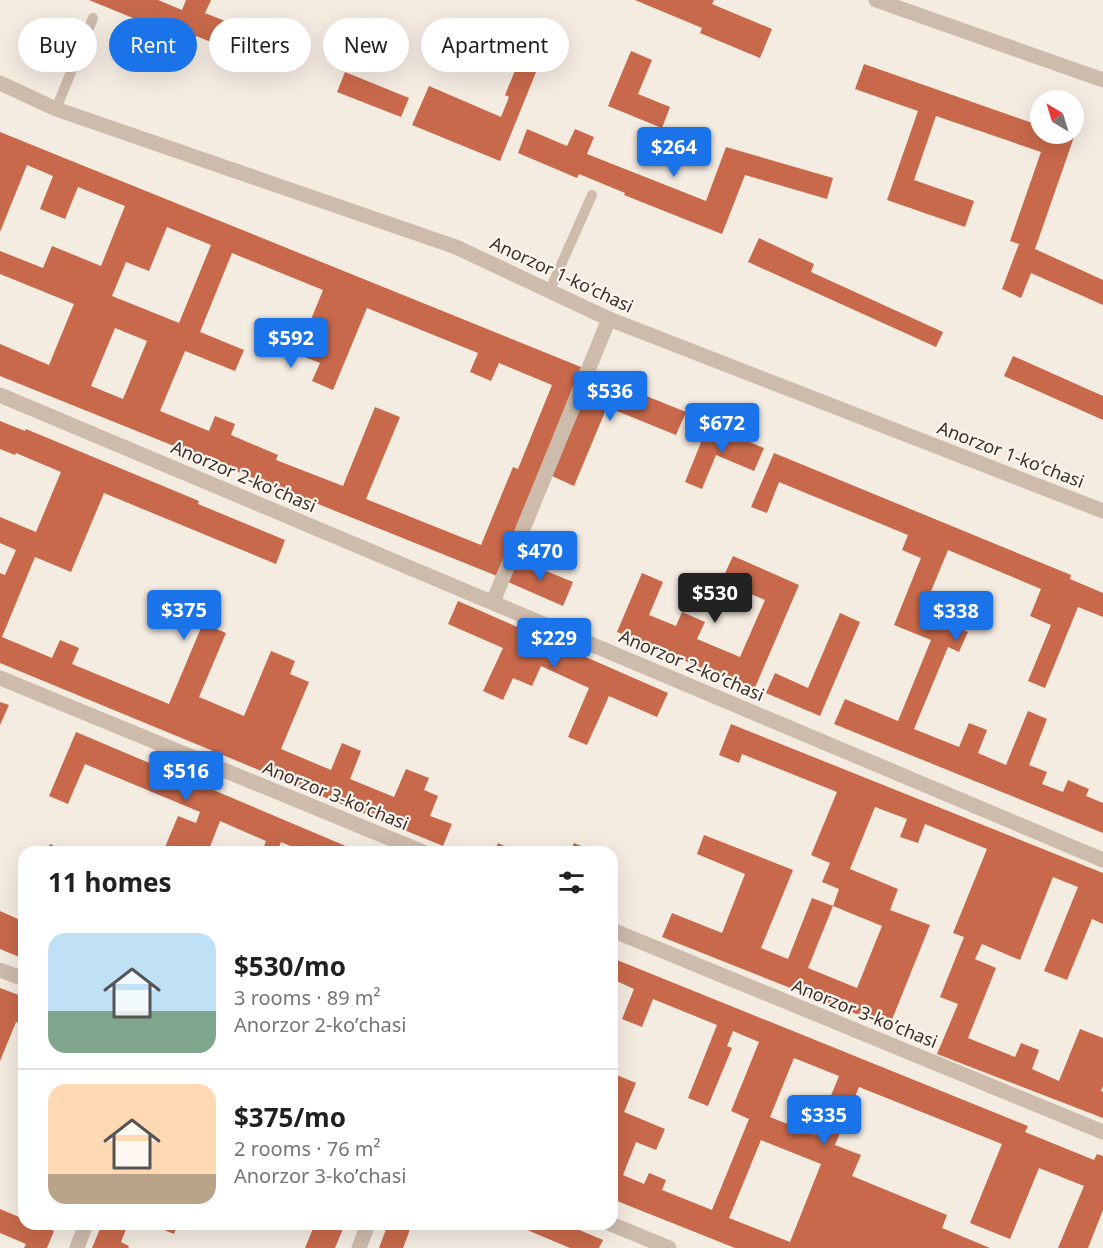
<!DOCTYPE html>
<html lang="en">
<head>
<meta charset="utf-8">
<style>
  :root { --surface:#fff; --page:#f2f2f2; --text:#202124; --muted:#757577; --line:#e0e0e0; --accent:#1a73e8 }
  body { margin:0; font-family:"Noto Sans",sans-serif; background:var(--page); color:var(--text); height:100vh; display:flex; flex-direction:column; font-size:22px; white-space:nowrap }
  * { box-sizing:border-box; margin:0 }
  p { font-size:20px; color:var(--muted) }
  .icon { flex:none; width:33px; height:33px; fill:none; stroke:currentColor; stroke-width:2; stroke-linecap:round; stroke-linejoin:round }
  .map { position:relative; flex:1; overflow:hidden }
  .panel { position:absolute; left:18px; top:846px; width:600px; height:384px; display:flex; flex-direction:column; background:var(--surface); border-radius:18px; box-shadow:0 6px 24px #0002 }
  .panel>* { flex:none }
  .guide { position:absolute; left:18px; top:18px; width:600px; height:54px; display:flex; gap:12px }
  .needle { width:39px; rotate:322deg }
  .buttons { position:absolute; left:1030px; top:90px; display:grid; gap:12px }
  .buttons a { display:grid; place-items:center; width:54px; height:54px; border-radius:50%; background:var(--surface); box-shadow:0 6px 24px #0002; font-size:30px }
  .price { position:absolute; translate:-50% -51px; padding:0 14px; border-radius:6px; background:var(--accent); color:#fff; font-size:20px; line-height:39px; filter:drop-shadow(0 2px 3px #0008) }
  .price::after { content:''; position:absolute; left:50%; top:36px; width:18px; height:14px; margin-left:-9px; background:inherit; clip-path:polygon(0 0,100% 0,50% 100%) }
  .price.selected { background:#222; color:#fff }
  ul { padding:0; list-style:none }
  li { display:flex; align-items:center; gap:18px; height:150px; padding:0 30px }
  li+li { border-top:2px solid var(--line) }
  li span { display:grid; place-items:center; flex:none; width:168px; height:120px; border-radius:18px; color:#555 }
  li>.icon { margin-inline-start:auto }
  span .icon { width:72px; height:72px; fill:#fffc; stroke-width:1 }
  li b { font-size:26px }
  h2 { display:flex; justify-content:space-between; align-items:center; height:72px; padding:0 30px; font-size:26px }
  .chip { padding:0 21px; border-radius:27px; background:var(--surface); box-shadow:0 6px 24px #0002; font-size:21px; line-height:54px }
  .chip.selected { background:var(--accent); color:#fff }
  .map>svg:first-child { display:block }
</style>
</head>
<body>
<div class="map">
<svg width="1103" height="1248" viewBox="0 0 1103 1248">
  <rect width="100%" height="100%" fill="#f4ebe1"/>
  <path fill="#c8694b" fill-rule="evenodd" d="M89,0H158L182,10L186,0H211L205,13L272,40L263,63L196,36L194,43Z
    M635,0H714L712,4L772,29L760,58L700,33L702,28Z
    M535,22L553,30L500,161L412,125L429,86L501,117L509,97L505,95Z
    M631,51L652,60L638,94L670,107L662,128L608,106Z
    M864,64L1041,126V134H1063L1074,137L1035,249L1103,280V305L1031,273L1021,298L1002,289L1019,244L1010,241L1041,152L936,116L914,180L974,201L965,227L887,200L918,111L855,89Z
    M345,72L409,98L401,117L337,92Z
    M527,129L567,146L575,129L594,137L587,154L706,201L726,147L833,178L827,199L745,175L722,234L624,195L625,193L579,174L577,178L518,153Z
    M0,132L581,367L497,576L0,376V344L49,365L74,304L0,274V251L43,268L52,246L101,266L125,206L78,187L65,219L40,209L53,176L27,165L0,232ZM167,227L211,245L179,323L112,296L126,262L149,271ZM232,253L323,290L297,354L320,363L312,381L333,390L367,308L478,353L470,372L491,381L499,363L552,385L518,469L513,467L481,545L366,499L400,417L375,407L343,486L276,460L278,455L231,435L235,424L215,416L209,431L160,411L185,351L235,371L244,350L200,332ZM115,328L147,341L123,399L91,386Z
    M759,238L814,264L811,272L943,332L936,347L748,262Z
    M1013,356L1103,396V420L1004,376Z
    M594,375L686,412L676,435L607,407L574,486L552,476Z
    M0,421L25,431L26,429L199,501L198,504L285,540L276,564L104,493L71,572L35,557L2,637L52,658L60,640L79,648L72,664L169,704L203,623L226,633L199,697L244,716L271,651L295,661L290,674L309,682L281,749L331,770L342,743L361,751L350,779L394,797L406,769L429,778L424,790L438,796L430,816L452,824L443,846L0,663V573L5,575L16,550L0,543V517L36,532L61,472L16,453L15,455L0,449Z
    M708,425L764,448L754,471L716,455L702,489L685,482Z
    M774,453L1071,575L1070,579L1103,593V617L1078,607L1045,688L1028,681L1051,625L1030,616L1041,589L948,550L922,613L968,632L959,652L948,647L914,729L959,747L969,723L987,730L978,753L1006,765L1028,711L1047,719L1029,765L1047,772L1042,784L1063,792L1068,780L1089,789L1086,796L1103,803V833L834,724L845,699L898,721L931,640L894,625L921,558L902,550L908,535L779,482L767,513L751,507Z
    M733,556L799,585L754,690L617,632L642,573L663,582L649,615L676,626L682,612L705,622L697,639L740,657L765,600L721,582Z
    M517,559L573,582L563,606L508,582Z
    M458,601L668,693L657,717L609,696L587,745L568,737L589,688L541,666L532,686L513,678L503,700L483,691L503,648L448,624Z
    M840,613L860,622L820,716L766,693L775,673L808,688Z
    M0,702L9,705L0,725Z
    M731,724L1103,873V924L1092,919L1067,980L1044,971L1078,887L1053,877L1020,960L982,944L975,959L996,968L968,1038L1015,1057L1021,1043L1039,1050L1032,1069L1059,1081L1080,1029L1103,1038V1086L1101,1091L1103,1092V1118L937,1054L958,1004L940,997L964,937L953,933L987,849L925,824L918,843L900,837L907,819L875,807L850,869L898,889L890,910L930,925L889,1027L662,937L672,913L722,933L745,874L697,854L704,835L793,870L761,948L788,959L812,898L833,906L839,889L822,882L830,863L811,855L837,792L742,754L739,763L719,755ZM833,906L882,926L857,988L808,968Z
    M76,732L277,817L360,852H304L281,842L277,852H262L266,841L220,821L208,852H163L178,816L196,823L200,812L85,764L68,804L49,796Z
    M498,843L519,852H494Z
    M574,843L596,852H570Z
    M50,844L67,852H46Z
    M24,904V959L0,949V911L18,919Z
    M612,958L1028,1126L1025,1132L1094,1160L1097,1154L1103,1156V1210L1088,1248H1058L1084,1186L1039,1168L1010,1239L970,1223L1002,1144L859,1087L835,1145L861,1155L852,1176L947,1215L942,1228L990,1248H735L612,1199V1073L636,1083L624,1112L665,1129L656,1150L636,1142L623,1175L644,1184L649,1173L666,1180L662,1190L712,1210L749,1119L731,1111L759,1042L733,1031L727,1046L732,1048L708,1106L688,1098L717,1025L653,999L642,1027L622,1019L634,989L612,979ZM794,1058L839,1076L815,1135L770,1117ZM761,1140L821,1164L790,1242L729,1218Z
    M0,988L24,997V1026L16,1022L0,1061Z
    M0,1209L24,1219V1224H36L54,1231L47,1248H24L26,1244L0,1233Z
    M102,1224H128L121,1242L129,1246L128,1248H92Z
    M149,1224H178L174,1234Z
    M309,1224H345L335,1248H305L314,1226Z
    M388,1224H412L403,1248H379Z
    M513,1224H565L603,1240L599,1248H570Z"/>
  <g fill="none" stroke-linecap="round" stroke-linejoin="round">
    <path stroke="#cdbbac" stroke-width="10" d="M56,109L93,18
      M549,292L592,195"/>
    <path stroke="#cdbbac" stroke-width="15" d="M876,0L1103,80
      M0,83L56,109L456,247L609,319L1103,511
      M0,395L1103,860
      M493,602L609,319
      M0,678L423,852
      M612,930L1103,1132
      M0,970L24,979
      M611,1224L669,1248
      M77,1248L86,1224
      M359,1248L368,1224"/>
  </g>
  <g text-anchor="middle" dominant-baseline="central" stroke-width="4.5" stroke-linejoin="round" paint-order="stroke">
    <g font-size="18" fill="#3b302b" stroke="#fbf5ee">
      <text transform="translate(562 274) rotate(25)">Аnorzor 1-koʼchasi</text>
      <text transform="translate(1011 454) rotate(21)">Аnorzor 1-koʼchasi</text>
      <text transform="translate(244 476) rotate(23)">Аnorzor 2-koʼchasi</text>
      <text transform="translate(692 665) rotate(23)">Аnorzor 2-koʼchasi</text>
      <text transform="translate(336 795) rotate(22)">Аnorzor 3-koʼchasi</text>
      <text transform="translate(865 1013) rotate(22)">Аnorzor 3-koʼchasi</text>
    </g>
  </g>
</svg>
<div class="buttons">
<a><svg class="needle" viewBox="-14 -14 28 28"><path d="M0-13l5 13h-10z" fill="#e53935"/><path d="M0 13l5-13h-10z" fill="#757577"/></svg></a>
</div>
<b class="price" style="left:674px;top:178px">$264</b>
<b class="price" style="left:291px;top:369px">$592</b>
<b class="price" style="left:610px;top:422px">$536</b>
<b class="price" style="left:722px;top:454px">$672</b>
<b class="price" style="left:540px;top:582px">$470</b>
<b class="price selected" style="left:715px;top:624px">$530</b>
<b class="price" style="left:184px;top:641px">$375</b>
<b class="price" style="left:956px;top:642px">$338</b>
<b class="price" style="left:554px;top:669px">$229</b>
<b class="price" style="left:186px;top:802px">$516</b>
<b class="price" style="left:824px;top:1146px">$335</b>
<div class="guide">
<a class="chip">Buy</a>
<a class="chip selected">Rent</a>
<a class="chip">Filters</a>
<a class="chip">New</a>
<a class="chip">Apartment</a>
</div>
<section class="panel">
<h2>11 homes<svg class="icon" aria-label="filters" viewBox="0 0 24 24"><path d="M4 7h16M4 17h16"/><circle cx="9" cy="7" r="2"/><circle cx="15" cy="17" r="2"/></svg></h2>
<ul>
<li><span style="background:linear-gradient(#bfe0f5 65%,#7fa58c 0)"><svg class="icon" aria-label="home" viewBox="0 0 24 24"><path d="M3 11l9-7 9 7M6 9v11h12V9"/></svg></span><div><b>$530/mo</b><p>3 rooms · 89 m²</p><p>Аnorzor 2-koʼchasi</p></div></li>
<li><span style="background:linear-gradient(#ffd9b3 75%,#b9a48a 0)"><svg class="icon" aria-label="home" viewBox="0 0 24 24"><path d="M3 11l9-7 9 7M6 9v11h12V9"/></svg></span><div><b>$375/mo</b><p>2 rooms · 76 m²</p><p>Аnorzor 3-koʼchasi</p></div></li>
</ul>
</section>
</div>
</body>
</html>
